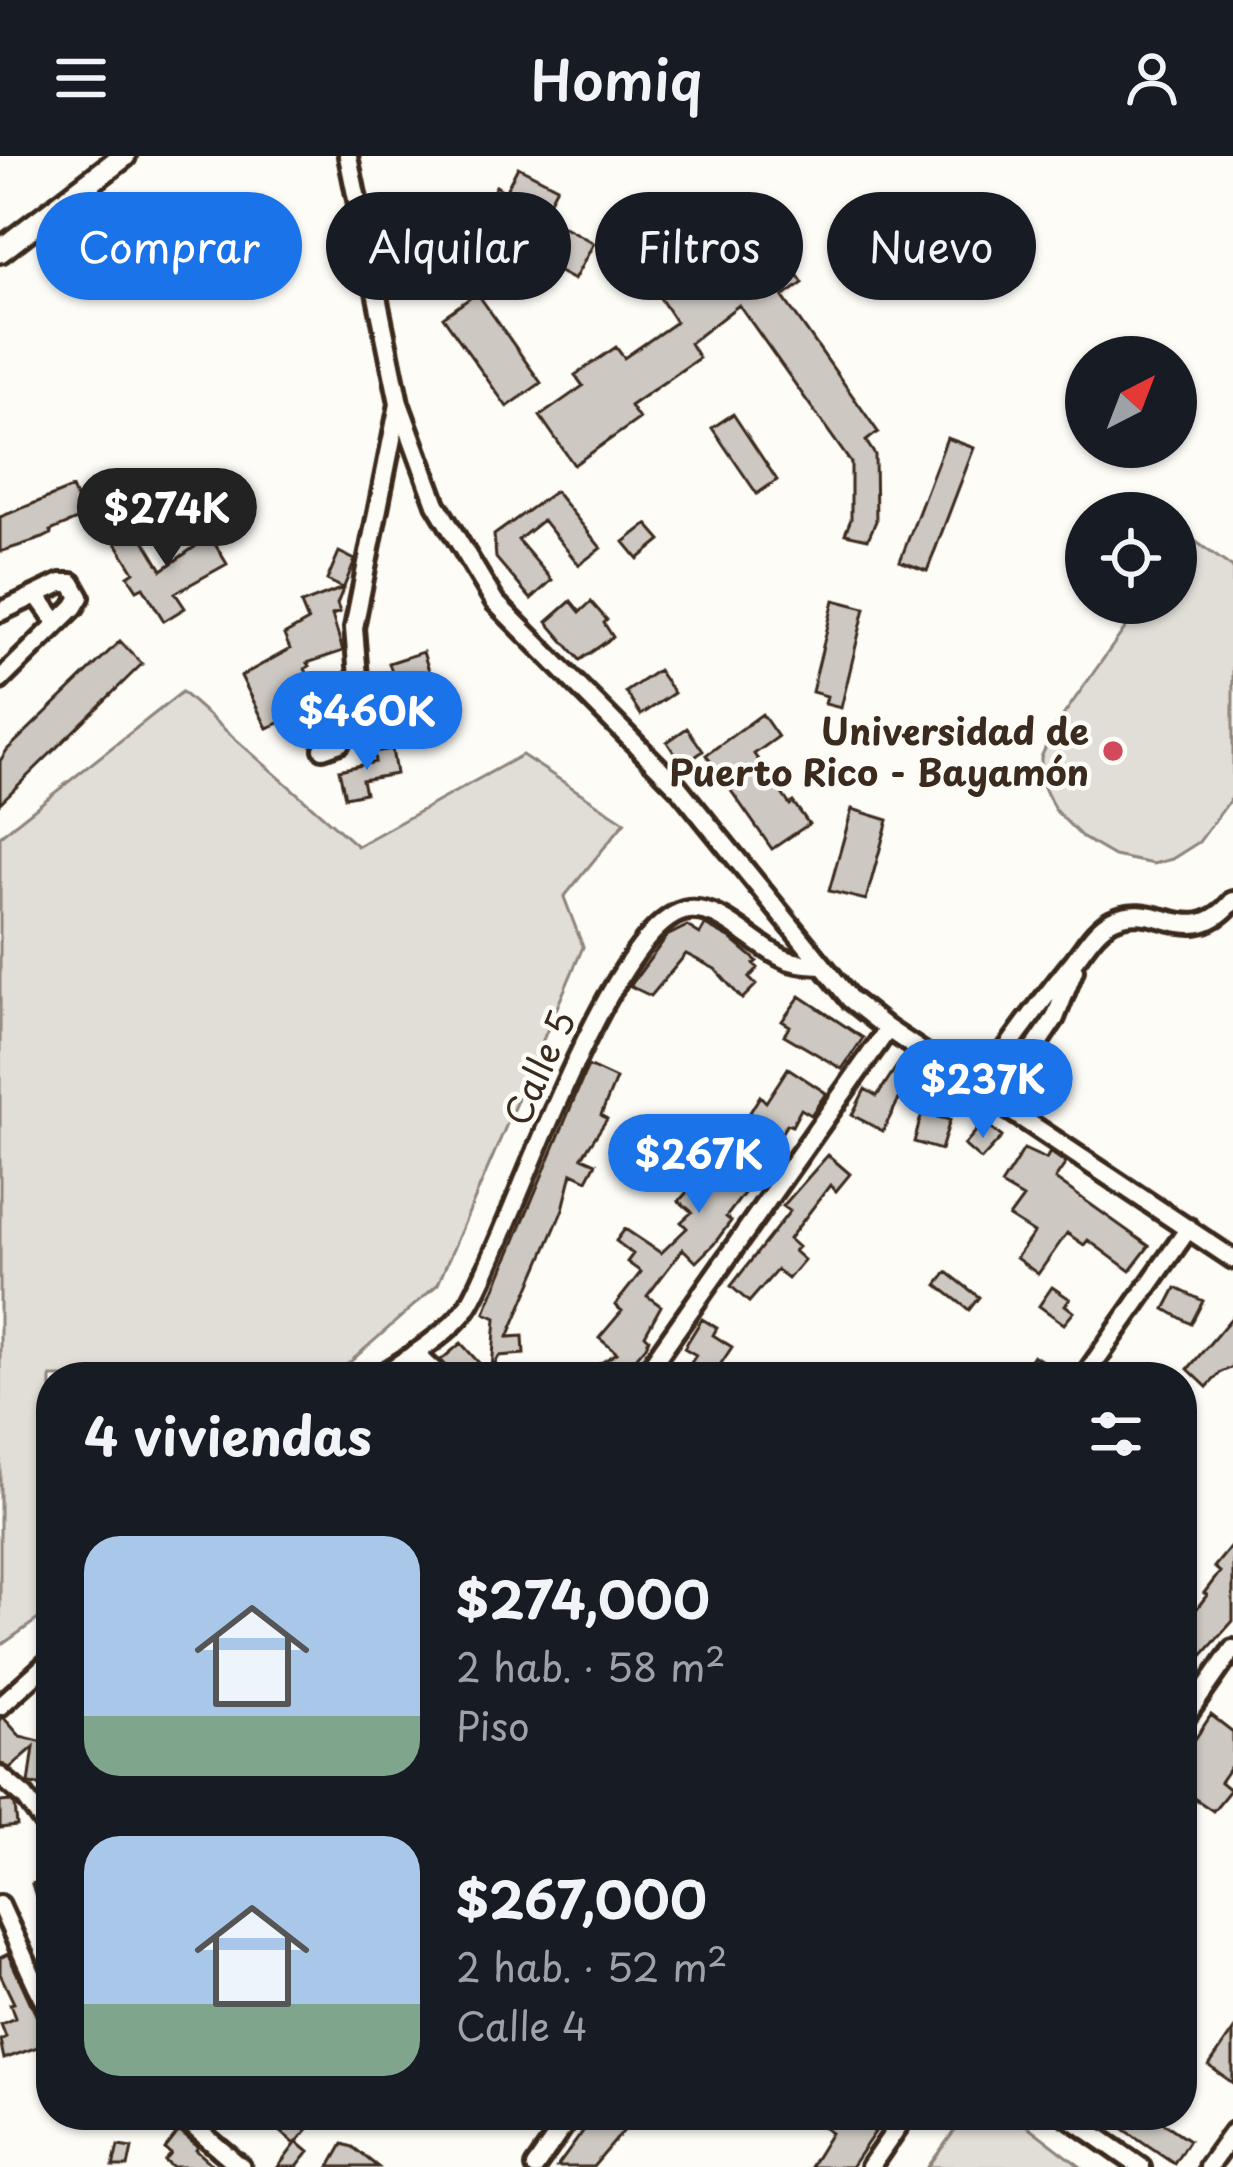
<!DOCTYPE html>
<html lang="es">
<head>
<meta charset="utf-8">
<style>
  :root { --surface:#171b24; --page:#20242c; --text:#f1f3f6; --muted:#9ea1a6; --accent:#1a73e8 }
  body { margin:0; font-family:"Playpen Sans",sans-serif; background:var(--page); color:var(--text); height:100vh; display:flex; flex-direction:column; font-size:45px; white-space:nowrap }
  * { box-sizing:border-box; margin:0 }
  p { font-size:39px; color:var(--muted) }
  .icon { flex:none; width:66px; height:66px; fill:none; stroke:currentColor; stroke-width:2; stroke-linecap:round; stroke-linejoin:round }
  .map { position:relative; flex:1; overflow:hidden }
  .details { position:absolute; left:36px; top:1206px; width:1161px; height:768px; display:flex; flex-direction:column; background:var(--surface); border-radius:48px; box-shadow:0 3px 9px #0004 }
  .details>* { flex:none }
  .hud { position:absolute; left:36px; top:36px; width:1161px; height:108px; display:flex; gap:24px }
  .needle { width:78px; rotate:42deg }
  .controls { position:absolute; left:1065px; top:180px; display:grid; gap:24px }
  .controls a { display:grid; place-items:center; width:132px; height:132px; border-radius:50%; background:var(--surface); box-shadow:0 3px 9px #0004; font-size:60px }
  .price { position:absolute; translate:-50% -102px; padding:0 27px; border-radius:42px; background:var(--accent); color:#fff; font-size:39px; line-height:78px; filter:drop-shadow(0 3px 6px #0008) }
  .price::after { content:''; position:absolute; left:50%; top:72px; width:36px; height:27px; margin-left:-18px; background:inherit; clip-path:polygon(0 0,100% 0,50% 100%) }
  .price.current { background:#222; color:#fff }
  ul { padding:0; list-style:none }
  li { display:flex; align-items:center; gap:36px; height:300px; padding:0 48px }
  li span { display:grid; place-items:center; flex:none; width:336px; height:240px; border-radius:36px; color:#555 }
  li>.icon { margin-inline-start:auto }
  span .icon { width:144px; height:144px; fill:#fffc; stroke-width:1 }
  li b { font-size:51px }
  h2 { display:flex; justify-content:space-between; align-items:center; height:144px; padding:0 48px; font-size:51px }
  .tag { padding:0 42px; border-radius:54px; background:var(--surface); box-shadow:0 3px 9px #0004; font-size:42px; line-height:108px }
  .tag.current { background:var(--accent); color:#fff }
  header { display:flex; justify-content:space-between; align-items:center; height:156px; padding:0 48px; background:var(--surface); font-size:54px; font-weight:600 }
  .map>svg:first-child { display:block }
</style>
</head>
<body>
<header><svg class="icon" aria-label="menu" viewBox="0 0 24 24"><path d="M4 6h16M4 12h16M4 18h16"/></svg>Homiq<svg class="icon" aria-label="person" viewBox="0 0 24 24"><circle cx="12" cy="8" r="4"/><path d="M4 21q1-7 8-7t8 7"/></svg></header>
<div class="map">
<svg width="1233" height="2011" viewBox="0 0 1233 2011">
  <rect width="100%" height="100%" fill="#fdfcf7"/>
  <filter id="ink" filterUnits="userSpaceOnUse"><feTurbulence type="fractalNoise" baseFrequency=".00833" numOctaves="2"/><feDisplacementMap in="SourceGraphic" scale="24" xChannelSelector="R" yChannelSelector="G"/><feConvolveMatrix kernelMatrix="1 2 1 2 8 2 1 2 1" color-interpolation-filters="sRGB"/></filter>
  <g filter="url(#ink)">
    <path fill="#e1ded7" stroke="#8e847a" stroke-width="3" d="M1192,383L1233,412V640L1199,686L1172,703L1153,708L1114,700L1083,682L1055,654L1041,626V601L1055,571L1143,447H1176V401Z
      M182,536L357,690L522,599L625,666L564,741L583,791L438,1128L333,1221H51V1454L0,1490V680Z
      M966,1959H1013L1081,2011H928Z"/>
    <path fill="#cdc8c2" stroke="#3b2a1e" stroke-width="3" d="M518,11L557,31L542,59L594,87L574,124L498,83L472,131L448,119L496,30L505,36Z
      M763,70L803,127L783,141L878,276L866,285L875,299L876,365L868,383L845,378L851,363V307L739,149L690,187L699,202L630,250L639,263L574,309L540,260L583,230L575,219L616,191L624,202L676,166L660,142Z
      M477,137L541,227L507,251L443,161Z
      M733,258L777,324L757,338L712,272Z
      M947,282L974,292L927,415L900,405Z
      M72,332L84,361L50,375L51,378L43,382L0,396V361Z
      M555,335L601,392L579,409L543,364L518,384L552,424L531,443L496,402L494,379Z
      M647,368L661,384L638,403L624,386Z
      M135,369L162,414L210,380L227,408L175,437L185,452L164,465L143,431L137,434L133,428L128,420L134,416L113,382Z
      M339,396L355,404L337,448L340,456L332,459L343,495L307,507L309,510L305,513L321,540L339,522L346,530L347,544L329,564L316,552L267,572L241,520L290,493L284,479L308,465L301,448L343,432L327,424Z
      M834,444L865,452L841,552L825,548L827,540L812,536Z
      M571,445L580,456L591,446L607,464L604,467L613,481L580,504L547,466Z
      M120,485L142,508L0,647V605L7,594Z
      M423,496L431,521L397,532L389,507Z
      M658,514L674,537L641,559L626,536Z
      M762,558L778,581L754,598L790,649L793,646L809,668L772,693L706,599Z
      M687,572L703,595L683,610L667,586Z
      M392,593L396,618L362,624L365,637L345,641L339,614L375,606L374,596Z
      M852,653L888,664L866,744L829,735Z
      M705,769L731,783L757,805L754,808L758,812L749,822L756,829L742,843L715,813L686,798L651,840L630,830L667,780L687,770L700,778Z
      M800,840L863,882L842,913L784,879L790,870L782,865Z
      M901,904L927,921L908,949L899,943L883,975L852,959L865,933L877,940Z
      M588,910L616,923L601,959L607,963L582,1001L596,1007L587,1024L572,1017L563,1053L508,1181L523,1180L524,1198L499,1200L492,1213L496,1162L485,1157L487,1151Z
      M788,912L826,937L811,959L801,953L792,970L787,968L772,992L773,999L744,1020L752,1027L726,1061L731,1065L714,1088L696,1106L683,1093L647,1140L661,1150L645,1179L649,1183L646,1190L620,1221H578L617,1197L599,1182L622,1155L615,1149L641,1116L627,1106L633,1098L616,1085L625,1073L661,1097L687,1072L681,1066L692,1056L679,1045L702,1019L672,991L687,974L722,1005L769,970L749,958L760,940L766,946Z
      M922,957L950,964L941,994L914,986Z
      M984,966L1002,981L981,1004L964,989Z
      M1024,993L1046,1003L1050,996L1066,1007L1055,1023L1149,1090L1130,1115L1088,1084L1084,1089L1067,1077L1038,1118L1016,1102L1034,1077L1009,1061L1023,1042L1001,1029Z
      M828,999L850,1018L836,1035L830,1029L789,1083L798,1091L794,1095L804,1104L788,1123L777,1114L749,1146L731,1130L790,1055L783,1050Z
      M947,1116L979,1141L969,1154L937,1129Z
      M1052,1131L1070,1143L1065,1149L1074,1156L1064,1168L1039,1150Z
      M1176,1132L1203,1145L1191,1168L1165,1153Z
      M1233,1160V1211L1221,1216L1207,1231L1188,1213Z
      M702,1163L717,1172L713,1179L732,1191L718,1212L732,1221H682L696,1199L684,1192Z
      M461,1187L480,1208L473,1214L479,1221H455L441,1204Z
      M1033,1199L1067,1221H1018Z
      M1233,1388V1465L1182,1522V1472L1207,1439L1204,1437L1220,1416L1214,1411Z
      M1211,1559L1233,1576V1607L1220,1626L1230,1634L1213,1655L1182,1634V1603Z
      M0,1562H4L20,1580L51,1588V1651L39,1629L29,1628L34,1591L10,1612L0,1607Z
      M10,1645L15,1649L17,1670L0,1672V1646Z
      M51,1721V1746L39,1750L32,1728Z
      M8,1798L49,1887L4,1903L0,1884L6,1881L1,1868L15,1862L10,1848L14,1847L0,1818V1802Z
      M1233,1875V1927L1209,1910Z
      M294,1959H320L295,1988L280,1975Z
      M590,1959H611L627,1971L593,2011H557L587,1970L584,1968Z
      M828,1959H849L875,1976L851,2011H810L831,1977L821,1970Z
      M1103,1959H1152L1189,1984L1174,2007Z
      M179,1975L198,1991L196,1994L215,2011H172L165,2005L171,1998L165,1993Z
      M297,1986L309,1996L297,2011H278Z
      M343,1988L353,1991L378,2011H330Z
      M118,1990L132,1992L128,2011H113Z"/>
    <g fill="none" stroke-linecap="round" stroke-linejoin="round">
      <defs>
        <path id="minor" d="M348,0L399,247L436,348L495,446L678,631L850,843L888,873L1233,1103
          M37,439L57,467
          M0,456L61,427H72L80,441L74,451L0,524
          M323,593L340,587L360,546L354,472L399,248
          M978,933C1009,889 1040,846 1074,805C1086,790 1095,773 1112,764C1157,741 1189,797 1233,745
          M998,946L1055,862L1074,814
          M415,1198L441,1221
          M378,1221C406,1204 454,1175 470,1147C511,1077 611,762 689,754C724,751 754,790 785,803C795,808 809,808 821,809
          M643,1221L888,873
          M1084,1221L1189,1072
          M0,1550L51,1504
          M1182,1566L1233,1493
          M0,1620L25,1641L51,1677
          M0,1749L51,1861
          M180,1959L241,2011
          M1066,1959L1141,2011
          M535,2011L571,1959
          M870,2011L906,1959
          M1208,2011L1233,1976"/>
        <path id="major" d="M0,95L124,0"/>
      </defs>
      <use href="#minor" stroke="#3b2a1e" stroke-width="26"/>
      <use href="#major" stroke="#3b2a1e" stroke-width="30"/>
      <use href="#minor" stroke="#fdfcf7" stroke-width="16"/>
      <use href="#major" stroke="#fdfcf7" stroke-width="21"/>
    </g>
  </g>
  <circle fill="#d1495b" stroke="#fdfcf7" stroke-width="4.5" cx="1113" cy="595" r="12"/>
  <g text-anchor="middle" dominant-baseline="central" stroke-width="9" stroke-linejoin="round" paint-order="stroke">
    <g font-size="36" font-weight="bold" fill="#3b2a1e" stroke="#fdfcf7" text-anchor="end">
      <text x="1089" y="574">Universidad de<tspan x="1089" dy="41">Puerto Rico - Bayamón</tspan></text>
    </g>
    <g font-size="36" fill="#3b2a1e" stroke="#fdfcf7">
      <text transform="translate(538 911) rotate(-66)">Calle 5</text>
    </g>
  </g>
</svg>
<div class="controls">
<a><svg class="needle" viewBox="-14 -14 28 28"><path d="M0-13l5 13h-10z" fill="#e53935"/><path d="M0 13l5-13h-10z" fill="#9ea1a6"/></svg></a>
<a><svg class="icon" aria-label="locate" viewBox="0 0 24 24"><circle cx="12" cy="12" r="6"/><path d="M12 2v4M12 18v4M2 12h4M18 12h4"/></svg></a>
</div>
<b class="price current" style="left:167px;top:414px">$274K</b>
<b class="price" style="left:367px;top:617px">$460K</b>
<b class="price" style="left:983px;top:985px">$237K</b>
<b class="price" style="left:699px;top:1060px">$267K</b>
<div class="hud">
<a class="tag current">Comprar</a>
<a class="tag">Alquilar</a>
<a class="tag">Filtros</a>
<a class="tag">Nuevo</a>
</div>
<section class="details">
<h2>4 viviendas<svg class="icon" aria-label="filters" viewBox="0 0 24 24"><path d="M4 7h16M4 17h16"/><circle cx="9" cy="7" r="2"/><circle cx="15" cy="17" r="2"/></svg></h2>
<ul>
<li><span style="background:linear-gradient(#a9c7e8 75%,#7fa58c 0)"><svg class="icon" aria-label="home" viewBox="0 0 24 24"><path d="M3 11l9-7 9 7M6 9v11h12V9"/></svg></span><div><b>$274,000</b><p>2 hab. · 58 m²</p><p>Piso</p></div></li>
<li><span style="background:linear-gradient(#a9c7e8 70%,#7fa58c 0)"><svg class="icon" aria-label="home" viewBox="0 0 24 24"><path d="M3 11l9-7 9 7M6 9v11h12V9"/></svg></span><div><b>$267,000</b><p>2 hab. · 52 m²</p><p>Calle 4</p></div></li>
</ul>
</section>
</div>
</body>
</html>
